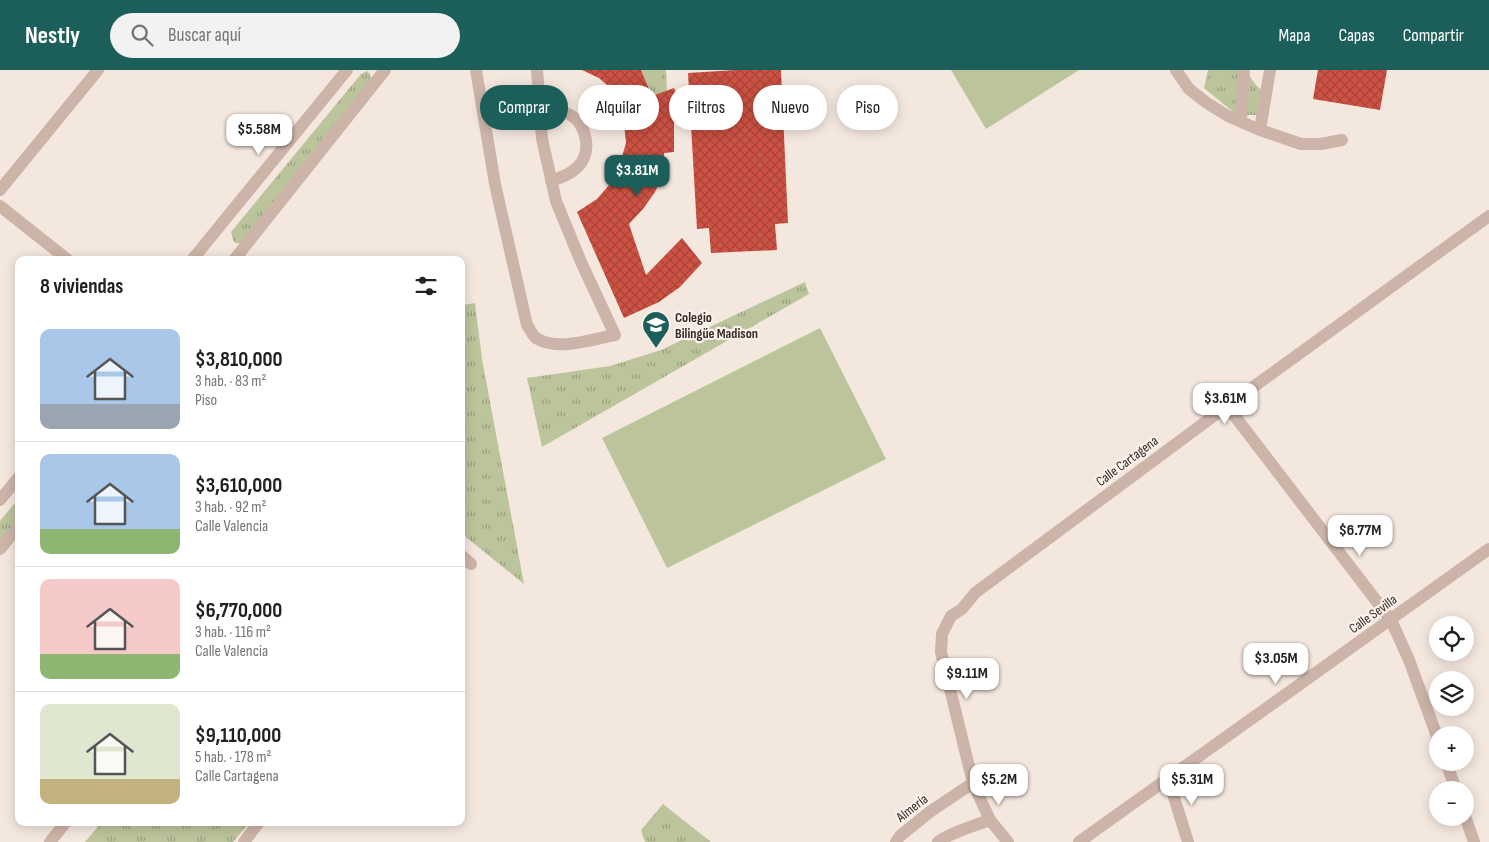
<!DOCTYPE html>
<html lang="es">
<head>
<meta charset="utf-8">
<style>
  :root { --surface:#fff; --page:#f2f2f2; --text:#202124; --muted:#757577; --line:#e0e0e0; --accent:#1c5e5a }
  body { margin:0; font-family:"Sofia Sans Condensed",sans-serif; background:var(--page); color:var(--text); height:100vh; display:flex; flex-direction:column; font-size:19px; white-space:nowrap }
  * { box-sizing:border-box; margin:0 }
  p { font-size:16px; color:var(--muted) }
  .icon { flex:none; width:28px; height:28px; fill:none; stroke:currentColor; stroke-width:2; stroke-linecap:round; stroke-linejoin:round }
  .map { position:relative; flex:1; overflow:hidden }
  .details { position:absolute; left:15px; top:186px; width:450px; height:570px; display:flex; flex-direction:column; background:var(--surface); border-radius:10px; box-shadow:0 2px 12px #0003 }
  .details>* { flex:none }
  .banner { position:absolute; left:480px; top:15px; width:475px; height:45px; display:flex; gap:10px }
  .fabs { position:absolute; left:1429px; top:546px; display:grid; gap:10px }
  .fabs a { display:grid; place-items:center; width:45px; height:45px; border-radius:50%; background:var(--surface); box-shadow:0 2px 12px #0003; font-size:25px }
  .price { position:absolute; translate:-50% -42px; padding:0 11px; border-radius:10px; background:#fff; color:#222; font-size:16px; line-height:32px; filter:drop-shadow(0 1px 2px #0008) }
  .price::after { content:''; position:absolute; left:50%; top:30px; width:15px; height:11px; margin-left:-8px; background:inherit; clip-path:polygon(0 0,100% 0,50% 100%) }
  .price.current { background:var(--accent); color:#fff }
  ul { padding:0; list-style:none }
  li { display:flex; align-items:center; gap:15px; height:125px; padding:0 25px }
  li+li { border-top:1px solid var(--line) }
  li span { display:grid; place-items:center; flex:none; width:140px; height:100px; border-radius:10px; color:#555 }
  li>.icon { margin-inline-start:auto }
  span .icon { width:60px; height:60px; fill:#fffc; stroke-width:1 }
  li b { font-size:21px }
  h2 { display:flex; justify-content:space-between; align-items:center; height:60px; padding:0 25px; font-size:21px }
  .tag { padding:0 18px; border-radius:22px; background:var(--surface); box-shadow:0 2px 12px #0003; font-size:18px; line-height:45px }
  .tag.current { background:var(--accent); color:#fff }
  header { display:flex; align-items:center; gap:30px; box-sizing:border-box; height:70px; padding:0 25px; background:var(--accent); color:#fff }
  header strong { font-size:24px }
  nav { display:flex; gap:28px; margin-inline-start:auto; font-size:18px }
  .search { width:350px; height:45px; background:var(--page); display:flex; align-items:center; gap:12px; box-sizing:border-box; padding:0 18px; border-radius:28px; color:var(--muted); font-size:19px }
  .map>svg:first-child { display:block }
</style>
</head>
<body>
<header>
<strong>Nestly</strong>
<div class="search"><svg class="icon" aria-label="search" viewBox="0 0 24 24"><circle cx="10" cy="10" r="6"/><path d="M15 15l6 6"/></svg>Buscar aquí</div>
<nav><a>Mapa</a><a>Capas</a><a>Compartir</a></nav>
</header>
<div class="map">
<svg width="1489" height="772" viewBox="0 0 1489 772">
  <defs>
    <pattern id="park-tufts" width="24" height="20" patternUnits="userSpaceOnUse" patternTransform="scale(1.25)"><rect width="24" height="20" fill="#bcc49c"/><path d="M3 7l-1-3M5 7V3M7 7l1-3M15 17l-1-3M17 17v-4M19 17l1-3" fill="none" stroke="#9a9f7f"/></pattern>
    <pattern id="building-cross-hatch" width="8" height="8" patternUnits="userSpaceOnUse" patternTransform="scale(1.25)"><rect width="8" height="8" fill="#cd5243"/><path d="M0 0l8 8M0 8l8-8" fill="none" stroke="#a74438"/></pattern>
  </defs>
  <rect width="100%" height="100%" fill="#f4e7de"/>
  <path fill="#bcc49c" d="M951,0H1079L986,59Z
    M820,258L886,389L667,498L602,368Z"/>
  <path fill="url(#park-tufts)" d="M641,0H666L667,21L652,26Z
    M1208,0H1245L1256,15L1270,28L1258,45H1237L1204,18Z
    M367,1L370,4L371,12L241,173H235L233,170L231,162L361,4Z
    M805,212L809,224L542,377L527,308L610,296L661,280Z
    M475,233L482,289L524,514L461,463V237L463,235Z
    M19,428V451L0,474V451Z
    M663,734L711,772H645L641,760Z
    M101,753V752L249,753L233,772H85Z"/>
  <path fill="url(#building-cross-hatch)" d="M582,0H641L652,26L674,18L681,34V50H674V82L664,83L663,105L655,122L643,139L629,154L646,205L682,168L702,193L680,217L659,232L624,248L577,142L597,129L616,107L626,73L623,44L615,22L599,8Z
    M735,0H781L788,153L775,154L777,180L711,183L709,158L697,159L688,3Z
    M1318,0H1387L1380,40L1313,29Z"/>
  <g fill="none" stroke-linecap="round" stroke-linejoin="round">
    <path stroke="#cdb4a8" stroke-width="12" d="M476,0L495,114L527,255C530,259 532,265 536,268C557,282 592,269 615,265L581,192L556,131L542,69L537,0
      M1176,0L1189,19L1207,33L1228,46L1260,60L1301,74H1321L1342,70
      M539,40C548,40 558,40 566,43C585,50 592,77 581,93C574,103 562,107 551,111
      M1241,51L1244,0
      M1260,60L1270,0
      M0,120L98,0
      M0,136L68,190
      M192,190L347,0
      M234,190L385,0
      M1227,336L1391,550L1409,590L1438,669
      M0,430L19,407
      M0,479L19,456
      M461,485L471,494
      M1446,692L1456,720
      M1168,708L1188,772
      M1465,746L1474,772
      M50,772L66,752
      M244,772L259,752
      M896,772L900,766L931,741L973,713
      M938,772C949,763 976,755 990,750
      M1008,772L990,750L973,713L941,582L942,564L951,546L962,539L975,523L1227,336L1489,146
      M1079,772L1489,479"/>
  </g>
  <defs>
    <symbol id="school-pin" viewBox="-11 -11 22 30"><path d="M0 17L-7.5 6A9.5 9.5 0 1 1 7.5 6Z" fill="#1c5e5a" stroke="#fbf1eb"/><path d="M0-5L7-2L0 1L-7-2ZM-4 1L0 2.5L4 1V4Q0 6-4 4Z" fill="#fff"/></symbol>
  </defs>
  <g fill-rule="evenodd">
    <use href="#school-pin" x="640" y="239" width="32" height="43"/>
  </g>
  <g text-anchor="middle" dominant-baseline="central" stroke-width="4.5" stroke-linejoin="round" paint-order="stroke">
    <g font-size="14" font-weight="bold" fill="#3a2c29" stroke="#fbf1eb" text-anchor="start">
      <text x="675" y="247">Colegio<tspan x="675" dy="16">Bilingüe Madison</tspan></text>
    </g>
    <g font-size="14" fill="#3a2c29" stroke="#fbf1eb">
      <text transform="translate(1127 391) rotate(-37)">Calle Cartagena</text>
      <text transform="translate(1373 544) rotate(-36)">Calle Sevilla</text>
      <text transform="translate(912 738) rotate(-38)">Almería</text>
    </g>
  </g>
</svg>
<div class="fabs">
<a><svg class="icon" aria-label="locate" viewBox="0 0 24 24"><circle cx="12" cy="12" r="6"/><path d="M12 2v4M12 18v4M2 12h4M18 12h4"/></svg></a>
<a><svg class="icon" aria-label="layers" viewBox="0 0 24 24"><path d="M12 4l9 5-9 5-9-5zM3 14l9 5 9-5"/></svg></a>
<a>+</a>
<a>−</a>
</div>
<b class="price" style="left:259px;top:86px">$5.58M</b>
<b class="price current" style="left:637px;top:127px">$3.81M</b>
<b class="price" style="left:1225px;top:355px">$3.61M</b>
<b class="price" style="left:1360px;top:487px">$6.77M</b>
<b class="price" style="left:1276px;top:615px">$3.05M</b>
<b class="price" style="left:967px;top:630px">$9.11M</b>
<b class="price" style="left:999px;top:736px">$5.2M</b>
<b class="price" style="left:1192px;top:736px">$5.31M</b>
<div class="banner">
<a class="tag current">Comprar</a>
<a class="tag">Alquilar</a>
<a class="tag">Filtros</a>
<a class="tag">Nuevo</a>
<a class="tag">Piso</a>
</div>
<section class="details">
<h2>8 viviendas<svg class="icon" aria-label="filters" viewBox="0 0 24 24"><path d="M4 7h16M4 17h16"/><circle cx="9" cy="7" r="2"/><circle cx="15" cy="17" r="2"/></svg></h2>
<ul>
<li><span style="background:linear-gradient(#a9c7e8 75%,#9aa5b1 0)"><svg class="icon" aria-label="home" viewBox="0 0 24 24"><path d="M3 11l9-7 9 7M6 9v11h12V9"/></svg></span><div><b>$3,810,000</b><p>3 hab. · 83 m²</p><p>Piso</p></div></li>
<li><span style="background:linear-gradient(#a9c7e8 75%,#8fb573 0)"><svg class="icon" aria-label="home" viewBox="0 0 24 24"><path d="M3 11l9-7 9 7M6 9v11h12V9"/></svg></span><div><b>$3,610,000</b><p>3 hab. · 92 m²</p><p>Calle Valencia</p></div></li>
<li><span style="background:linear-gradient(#f6c9c9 75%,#8fb573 0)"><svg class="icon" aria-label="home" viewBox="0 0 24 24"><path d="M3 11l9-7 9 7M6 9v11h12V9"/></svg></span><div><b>$6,770,000</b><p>3 hab. · 116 m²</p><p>Calle Valencia</p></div></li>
<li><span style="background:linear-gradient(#dfe7d0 75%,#c2b280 0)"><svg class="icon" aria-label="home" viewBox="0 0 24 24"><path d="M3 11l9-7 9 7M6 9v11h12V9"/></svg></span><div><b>$9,110,000</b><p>5 hab. · 178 m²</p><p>Calle Cartagena</p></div></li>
</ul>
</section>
</div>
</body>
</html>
